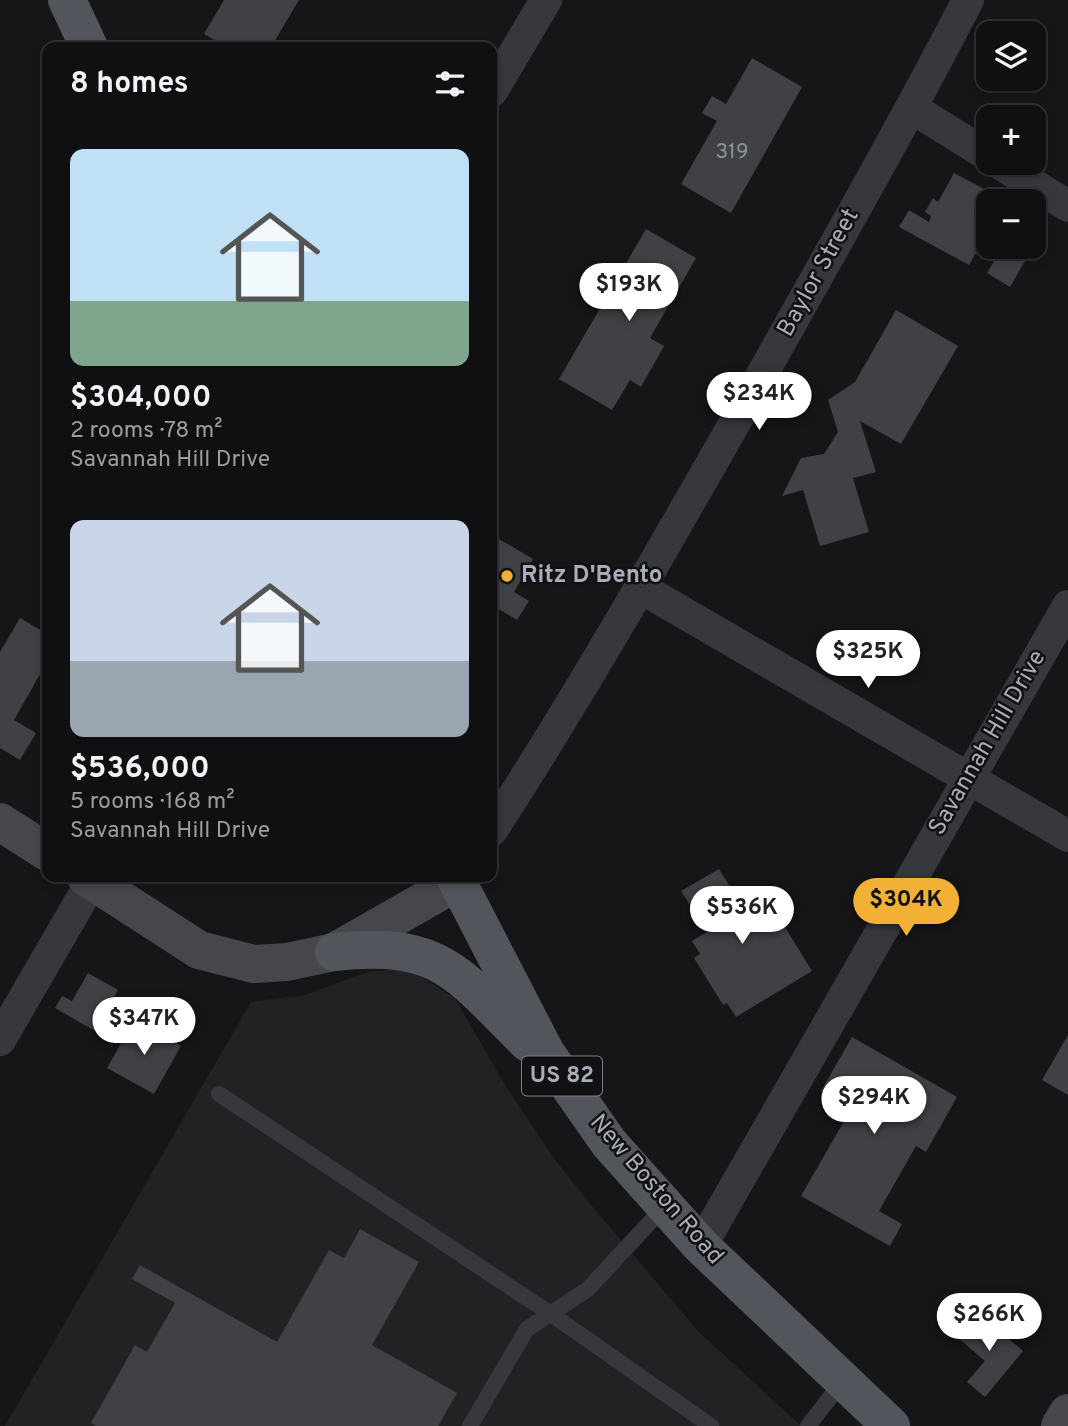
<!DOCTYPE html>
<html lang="en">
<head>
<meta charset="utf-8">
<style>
  :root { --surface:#101012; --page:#1e1e20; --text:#f1f3f6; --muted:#9c9d9f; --line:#303032; --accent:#f2b134 }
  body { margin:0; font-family:Overpass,sans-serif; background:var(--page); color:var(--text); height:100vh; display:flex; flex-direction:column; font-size:26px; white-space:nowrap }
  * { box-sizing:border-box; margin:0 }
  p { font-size:23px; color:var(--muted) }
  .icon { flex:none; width:38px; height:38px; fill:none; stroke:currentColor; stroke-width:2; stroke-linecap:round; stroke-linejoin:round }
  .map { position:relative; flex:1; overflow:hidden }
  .details { position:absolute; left:42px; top:42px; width:455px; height:840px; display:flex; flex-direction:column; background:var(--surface); border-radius:14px; box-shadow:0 4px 10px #0003,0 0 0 2px var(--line) }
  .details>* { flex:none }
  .controls { position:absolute; left:976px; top:21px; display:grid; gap:14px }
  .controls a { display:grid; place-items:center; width:70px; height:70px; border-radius:14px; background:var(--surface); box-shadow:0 4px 10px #0003,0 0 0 2px var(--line); font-size:35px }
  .price { position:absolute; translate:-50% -60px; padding:0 16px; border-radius:24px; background:#fff; color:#222; font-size:23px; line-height:46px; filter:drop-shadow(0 2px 4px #0008) }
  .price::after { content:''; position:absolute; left:50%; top:42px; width:21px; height:16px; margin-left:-10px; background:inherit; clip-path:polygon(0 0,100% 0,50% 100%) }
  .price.active { background:var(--accent); color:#111 }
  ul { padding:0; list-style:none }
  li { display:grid; align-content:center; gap:14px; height:371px; padding:0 28px }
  li span { display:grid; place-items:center; height:217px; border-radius:14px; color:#555 }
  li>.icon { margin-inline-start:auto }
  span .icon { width:126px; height:126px; fill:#fffc; stroke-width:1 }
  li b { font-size:30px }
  h2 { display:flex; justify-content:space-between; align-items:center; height:84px; padding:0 28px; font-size:30px }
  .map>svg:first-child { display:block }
</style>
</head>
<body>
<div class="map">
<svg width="1068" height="1426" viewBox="0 0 1068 1426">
  <rect width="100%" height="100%" fill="#161618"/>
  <path fill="#222225" d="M406,968L455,998L505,1085L553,1157L591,1205L698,1331L801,1426H5L251,1002L305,995L368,972Z"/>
  <path fill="#404145" d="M224,0H299L271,47H226L204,34Z
    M752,58L802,87L731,213L681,184L717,121L702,113L712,96L726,104Z
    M954,173L997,196L994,201H989V211L979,229L987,234L969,265L899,227L909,210L929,222L931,216L925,212L933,198L938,202Z
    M646,229L696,258L650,338L664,346L641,387L630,380L612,410L559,379Z
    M1009,247H1033L1010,287L987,273L1001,249L1006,252Z
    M896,310L958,346L901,444L860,421L876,472L853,478L869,532L820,546L803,490L782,496L801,458L824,454L838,432L828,400L855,382Z
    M492,535L533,559L514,592L529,601L517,620L492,605Z
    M20,618L47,634V662L14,720L36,733L20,760L0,748V652Z
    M719,869L745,911L767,898L812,971L736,1017L727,1003L723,1005L694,958L700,954L692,941L707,932L681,891Z
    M88,973L118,990L95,1031L55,1008L62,996L72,1001Z
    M135,1019L181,1046L154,1094L107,1068Z
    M1068,1035V1095L1042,1080Z
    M852,1037L957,1097L926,1152L916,1146L879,1211L902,1224L890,1246L801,1196L851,1109L821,1091Z
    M360,1229L419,1262L372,1345L457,1393L438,1426H96L91,1423L135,1345L147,1352L175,1303L132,1279L140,1265L277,1342L329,1250L344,1258Z
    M978,1313L1023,1351L985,1397L967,1382L985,1361L957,1337Z"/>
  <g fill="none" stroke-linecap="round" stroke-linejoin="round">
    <path stroke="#37383d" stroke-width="16" d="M219,1094L551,1314L711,1426
      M470,1426L527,1329L588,1289L665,1206
      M808,1426L842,1382"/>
    <path stroke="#37383d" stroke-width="32" d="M492,91L546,0
      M912,108L989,156
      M999,163L1068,206
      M641,588L1068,836
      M492,830C585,687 669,538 754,389C826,260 900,132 968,0
      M0,1040L92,881
      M701,1246L1068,606"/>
    <path stroke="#45474d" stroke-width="38" d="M0,822L47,852
      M86,877L199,950L254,964L287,962L334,952L457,882
      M1060,1426L1068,1413"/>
    <path stroke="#53555c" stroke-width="38" d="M67,0L89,47
      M455,877L546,1053L609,1143L701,1246L891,1426
      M334,952C441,940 458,974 528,1043"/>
  </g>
  <circle fill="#f2b134" stroke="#111113" stroke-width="2.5" cx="507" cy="576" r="7"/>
  <g text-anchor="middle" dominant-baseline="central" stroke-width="5" stroke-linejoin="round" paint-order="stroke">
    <g font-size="21" fill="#8e929b">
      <text x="732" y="152">319</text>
    </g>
    <rect fill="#111113" stroke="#7b7e86" stroke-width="2" x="522" y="1056.5" width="80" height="39" rx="5"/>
    <g font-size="23" font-weight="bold" fill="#a8adb8">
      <text x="562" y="1076">US 82</text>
    </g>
    <g font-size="24" fill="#a8adb8" stroke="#111113">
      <text transform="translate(819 273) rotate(-61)">Baylor Street</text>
      <text transform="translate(988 743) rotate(-60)">Savannah Hill Drive</text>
      <text transform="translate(656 1190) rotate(49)">New Boston Road</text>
    </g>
    <g font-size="24" font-weight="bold" fill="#a8adb8" stroke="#111113" text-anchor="start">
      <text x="521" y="576">Ritz D'Bento</text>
    </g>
  </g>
</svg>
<div class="controls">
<a><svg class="icon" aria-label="layers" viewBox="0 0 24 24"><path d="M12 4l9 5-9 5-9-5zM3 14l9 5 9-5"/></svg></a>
<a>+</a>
<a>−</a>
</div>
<b class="price" style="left:629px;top:323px">$193K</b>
<b class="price" style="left:759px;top:432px">$234K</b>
<b class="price" style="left:868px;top:690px">$325K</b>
<b class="price active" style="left:906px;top:938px">$304K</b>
<b class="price" style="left:742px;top:946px">$536K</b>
<b class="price" style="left:144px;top:1057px">$347K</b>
<b class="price" style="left:874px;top:1136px">$294K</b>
<b class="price" style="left:989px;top:1353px">$266K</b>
<section class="details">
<h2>8 homes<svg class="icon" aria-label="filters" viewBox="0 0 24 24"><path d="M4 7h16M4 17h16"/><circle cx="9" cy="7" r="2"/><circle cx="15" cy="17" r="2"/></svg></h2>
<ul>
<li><span style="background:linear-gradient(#bfe0f5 70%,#7fa58c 0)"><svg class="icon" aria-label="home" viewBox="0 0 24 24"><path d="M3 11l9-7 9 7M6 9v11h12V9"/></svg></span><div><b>$304,000</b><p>2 rooms · 78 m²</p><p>Savannah Hill Drive</p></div></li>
<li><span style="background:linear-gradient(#c9d6e8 65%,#9aa5b1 0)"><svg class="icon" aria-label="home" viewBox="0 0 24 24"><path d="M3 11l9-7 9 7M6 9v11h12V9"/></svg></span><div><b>$536,000</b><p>5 rooms · 168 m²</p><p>Savannah Hill Drive</p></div></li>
</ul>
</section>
</div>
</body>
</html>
